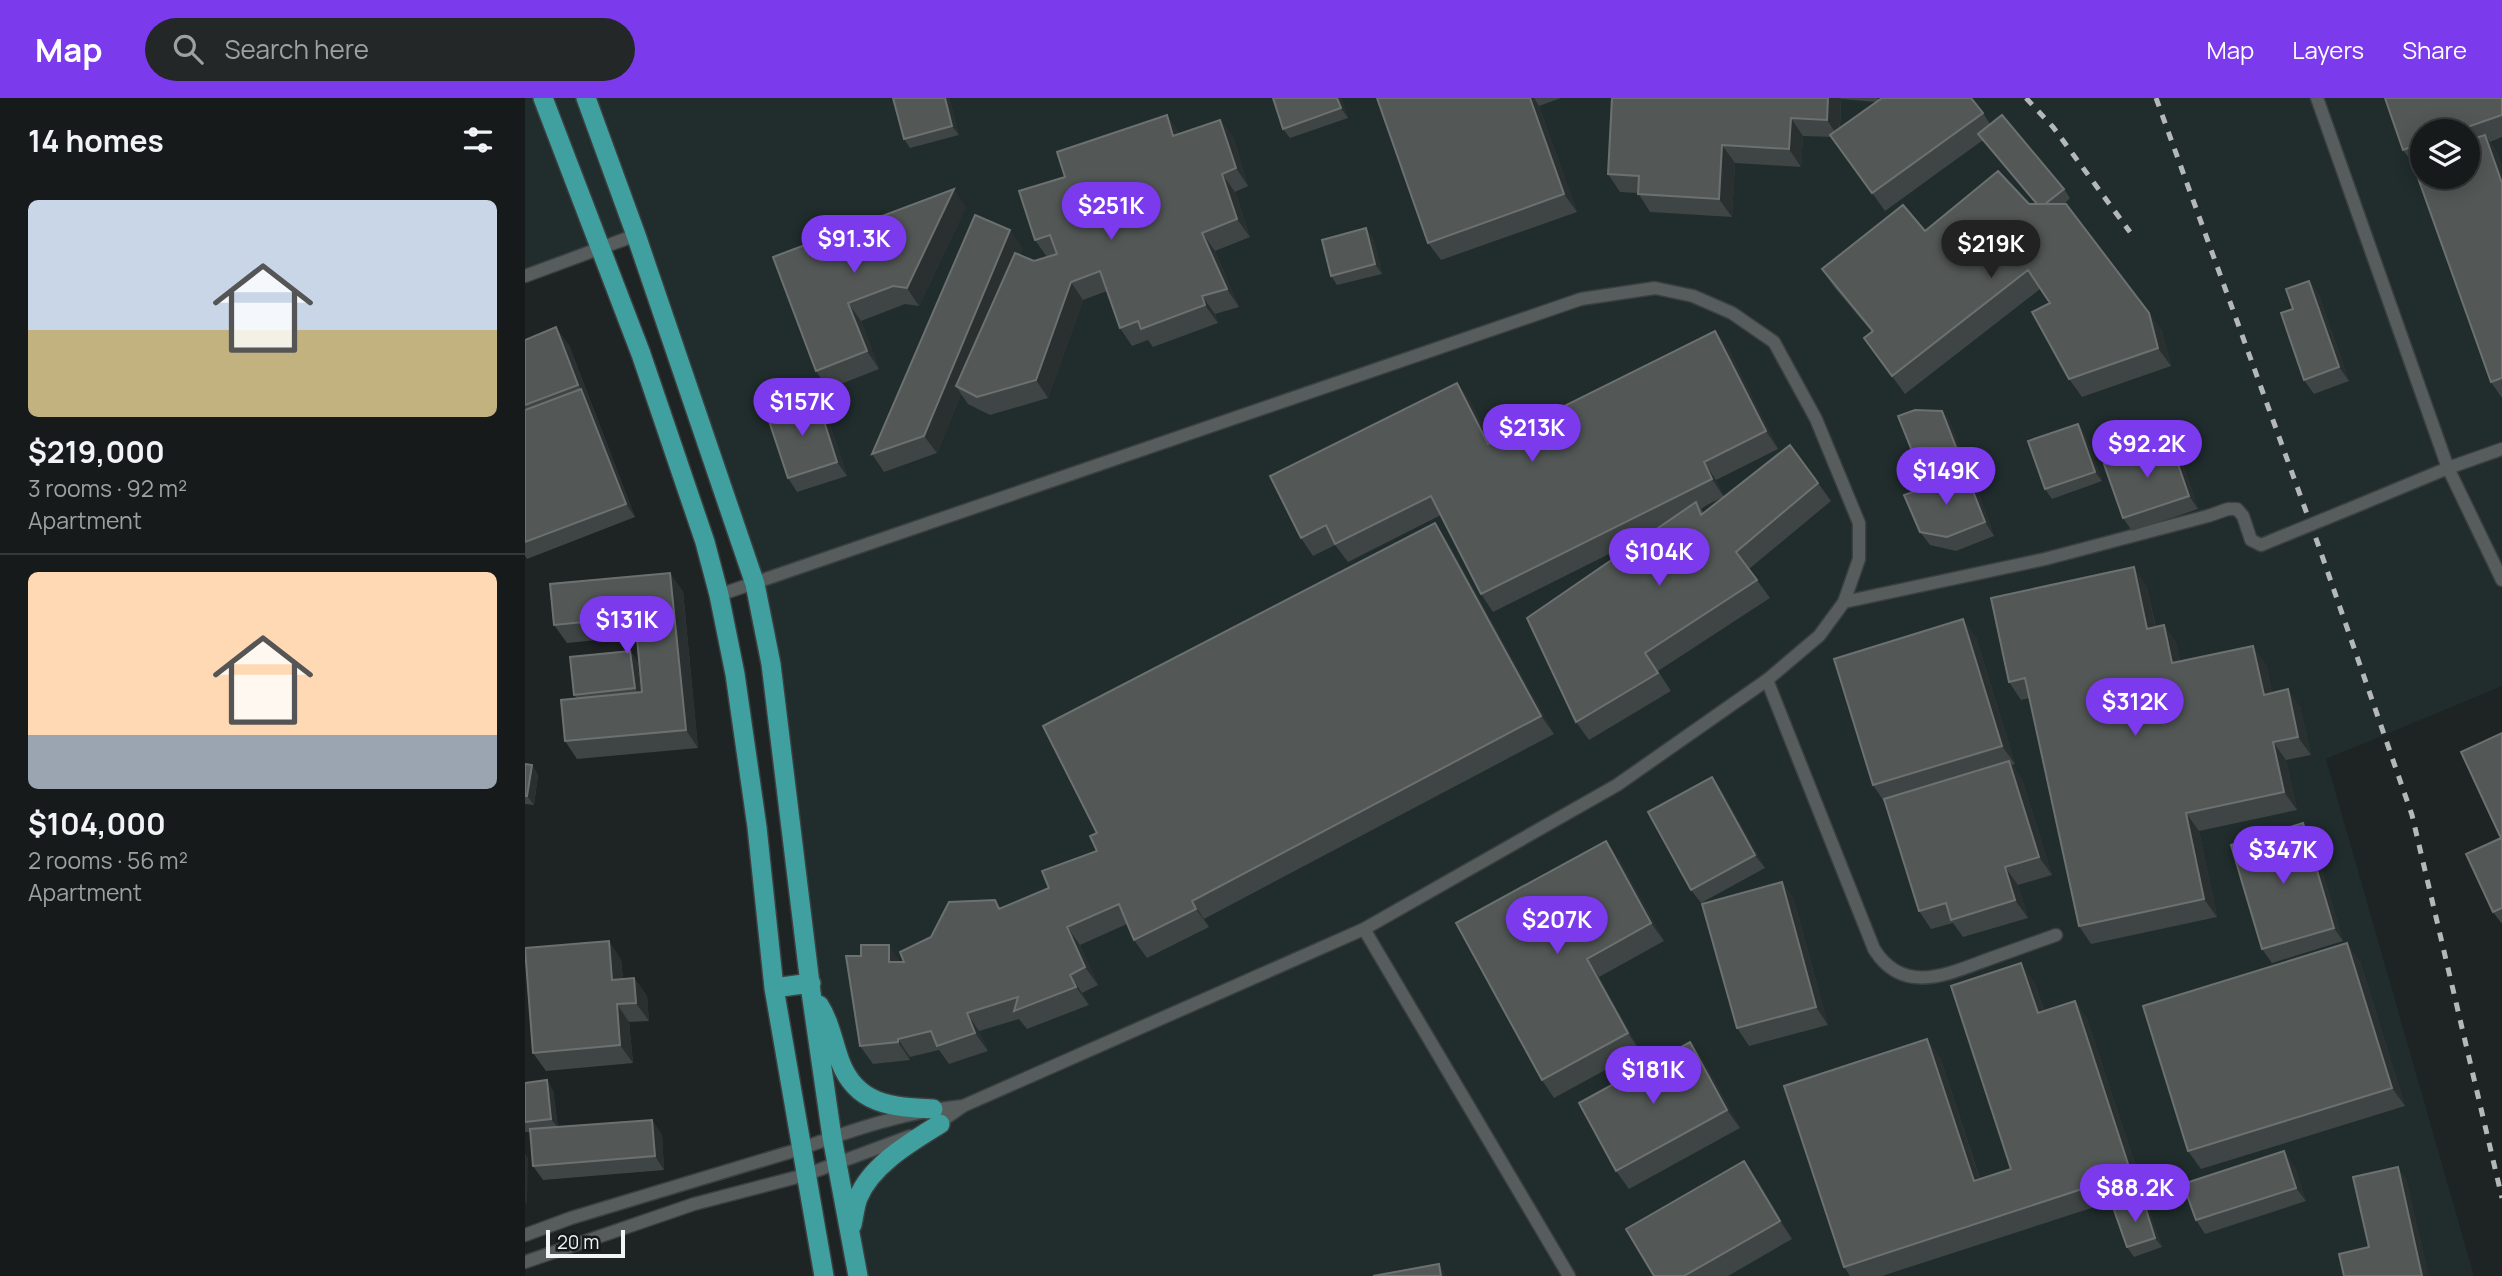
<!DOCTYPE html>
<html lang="en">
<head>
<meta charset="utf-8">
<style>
  :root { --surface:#161a1a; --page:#232727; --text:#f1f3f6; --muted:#9ea1a2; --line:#353839; --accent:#7c3aed }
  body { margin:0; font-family:Manrope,sans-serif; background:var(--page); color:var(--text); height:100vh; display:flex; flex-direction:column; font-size:26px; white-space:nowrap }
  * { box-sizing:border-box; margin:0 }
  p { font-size:23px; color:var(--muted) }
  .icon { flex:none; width:38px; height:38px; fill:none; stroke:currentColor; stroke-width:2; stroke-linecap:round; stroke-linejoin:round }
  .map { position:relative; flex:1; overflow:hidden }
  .panel { display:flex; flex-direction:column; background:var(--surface); width:525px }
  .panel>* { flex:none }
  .tools { position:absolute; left:1885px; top:21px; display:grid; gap:14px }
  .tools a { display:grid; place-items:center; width:70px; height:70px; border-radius:50%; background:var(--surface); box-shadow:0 4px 18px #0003,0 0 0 2px var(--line); font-size:35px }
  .scale { position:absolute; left:21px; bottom:18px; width:79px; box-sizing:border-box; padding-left:7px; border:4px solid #f2f5f5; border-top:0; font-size:19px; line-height:24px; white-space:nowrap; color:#f2f5f5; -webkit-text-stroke:5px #151919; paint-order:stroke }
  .price { position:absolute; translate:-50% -60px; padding:0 16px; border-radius:24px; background:var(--accent); color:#fff; font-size:23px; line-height:46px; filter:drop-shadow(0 2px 4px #0008) }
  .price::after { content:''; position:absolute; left:50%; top:42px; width:21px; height:16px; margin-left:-10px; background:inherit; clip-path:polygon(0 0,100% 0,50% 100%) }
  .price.active { background:#222; color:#fff }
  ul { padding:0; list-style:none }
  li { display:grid; align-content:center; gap:14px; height:371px; padding:0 28px }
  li+li { border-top:2px solid var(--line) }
  li span { display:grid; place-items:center; height:217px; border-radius:10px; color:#555 }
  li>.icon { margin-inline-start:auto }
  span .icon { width:126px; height:126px; fill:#fffc; stroke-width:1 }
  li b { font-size:30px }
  h2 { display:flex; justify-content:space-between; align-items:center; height:84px; padding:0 28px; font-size:30px }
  header { display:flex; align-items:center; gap:42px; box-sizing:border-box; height:98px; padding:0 35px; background:var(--accent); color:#fff }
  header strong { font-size:33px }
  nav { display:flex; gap:38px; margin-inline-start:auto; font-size:24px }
  .search { width:490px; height:63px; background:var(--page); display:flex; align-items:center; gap:18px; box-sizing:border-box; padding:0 24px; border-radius:38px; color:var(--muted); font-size:26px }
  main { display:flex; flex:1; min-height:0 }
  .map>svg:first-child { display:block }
</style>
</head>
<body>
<header>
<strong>Map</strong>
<div class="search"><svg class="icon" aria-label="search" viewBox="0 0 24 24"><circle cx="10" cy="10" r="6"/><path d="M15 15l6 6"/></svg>Search here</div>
<nav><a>Map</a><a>Layers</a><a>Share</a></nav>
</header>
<main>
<section class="panel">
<h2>14 homes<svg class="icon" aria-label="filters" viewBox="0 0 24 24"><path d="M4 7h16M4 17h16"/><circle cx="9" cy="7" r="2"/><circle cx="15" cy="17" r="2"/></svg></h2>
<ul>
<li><span style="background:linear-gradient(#c9d6e8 60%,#c2b280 0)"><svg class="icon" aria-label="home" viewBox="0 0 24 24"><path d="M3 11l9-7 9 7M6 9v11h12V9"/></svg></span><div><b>$219,000</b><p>3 rooms · 92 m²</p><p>Apartment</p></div></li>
<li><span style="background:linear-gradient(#ffd9b3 75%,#9aa5b1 0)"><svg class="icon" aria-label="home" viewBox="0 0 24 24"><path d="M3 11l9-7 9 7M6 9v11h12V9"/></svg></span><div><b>$104,000</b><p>2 rooms · 56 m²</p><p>Apartment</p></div></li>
</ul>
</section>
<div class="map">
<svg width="1977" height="1178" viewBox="0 0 1977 1178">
  <rect width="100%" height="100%" fill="#1e2323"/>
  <path fill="#202d2c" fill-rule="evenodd" d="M0,0H1977V588L1801,661L1949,1178H333L246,566L111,137L0,178ZM1897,33H1942V79H1897Z"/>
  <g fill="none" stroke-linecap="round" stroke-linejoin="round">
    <defs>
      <path id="service" d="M1792,0L1923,370L1977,482
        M0,178L111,137
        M1829,409L1923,370L1977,351
        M194,497L1056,201L1130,190L1168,198L1207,215L1249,244L1291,321L1334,425V461L1319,504L1294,538L1242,582L1092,687L839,831L438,1008L408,1029
        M1319,504L1520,461L1683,418
        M1242,582L1349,851C1378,898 1423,876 1464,861C1486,853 1509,845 1531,837
        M839,831L1044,1178
        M0,1137L46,1120L275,1051C327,1032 383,1013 438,1008
        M0,1164L169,1106L280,1077L385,1038"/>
      <path id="primary" d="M18,0L116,256L180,444L194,497L210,576L232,729L249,890L299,1178
        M61,0L111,137L230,486L246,566L286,894L307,1039L333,1178
        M249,890L286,885
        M294,907C305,924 308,944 315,963C331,1007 367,1009 408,1011
        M327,1127C329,1118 330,1108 333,1100C346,1067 386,1044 415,1026"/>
    </defs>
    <use href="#service" stroke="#3b3f3f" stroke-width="15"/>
    <use href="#primary" stroke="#3b3f3f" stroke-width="22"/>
    <use href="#service" stroke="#575c5c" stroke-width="12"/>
    <use href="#primary" stroke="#3fa09f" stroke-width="19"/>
    <path stroke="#b4b8b8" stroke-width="5" stroke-dasharray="9 9" stroke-linecap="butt" d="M1501,0L1528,29L1605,134
      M1631,0L1794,449L1887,717L1977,1100"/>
    <defs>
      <path id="service-bridge" d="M1683,418L1703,411H1712L1718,418L1726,442L1736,447L1829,409"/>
    </defs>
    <use href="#service-bridge" stroke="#3b3f3f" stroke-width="15" stroke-linecap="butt"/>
    <use href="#service-bridge" stroke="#575c5c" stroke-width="12"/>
  </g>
  <path fill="#3f4544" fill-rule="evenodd" d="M424,0L434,37L385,50L379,41Z
    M748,0H816L823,20L765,40L758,31Z
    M852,0H1036L1014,8L1052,114L916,162L903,145Z
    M1087,0H1353V3L1458,15L1465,26L1539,91L1545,100L1539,106L1637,233L1646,268L1557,299L1544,281L1525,205L1515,191L1380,296L1339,240L1347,234L1309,189L1297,171L1400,133L1504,106H1511L1458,42L1360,113L1307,39L1278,38L1276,69L1210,65L1207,119L1125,114L1113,95L1095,94L1083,76ZM1316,1L1352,4L1315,30Z
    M1860,0H1977V39L1965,44L1972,55L1977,68V300L1966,284L1887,64L1878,52ZM1897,33H1942V79H1897Z
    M695,22L708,39L723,88L710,94L725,139L690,153L714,209L690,216L693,225L628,249L623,242L607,248L595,230L582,193L558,202L523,300L465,317L443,306L436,296L412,355L359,374L347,356L498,150L495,157L509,163L522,159L510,142L540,79Z
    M441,109L394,208L380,206L336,223L354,271L303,291L291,273L248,159Z
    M841,130L848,140L857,176L812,187L806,178Z
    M1784,183L1794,197L1824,283L1789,296L1779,282L1768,211Z
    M1190,233L1203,251L1253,351L1191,382L1199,399L1293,385L1306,403L1224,471L1245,500L1133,573L1146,593L1064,642L1051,624L1120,438L968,514L956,496L916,417L823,464L810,447L788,458L776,440L932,285L945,303L966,345ZM1198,399L1179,415L1176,411L1182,407Z
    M0,242L44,247L110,419L2,461L0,458Z
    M292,301L301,315L322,378L272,394L263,380Z
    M1424,322L1444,374L1441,375L1451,389L1469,438L1431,453L1405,447L1395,434L1404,388L1398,380Z
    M1553,326L1559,335L1577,383L1527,401L1520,391Z
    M1655,357L1673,411L1607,433L1598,420Z
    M922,443L1029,636L679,821L684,829L622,860L609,842L602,826L555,847L573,887L557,895L564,907L502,931L494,921L454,933L463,953L424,966L414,952L385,959V962L348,966L335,948L336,858L379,864L475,810L524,790L572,753V735Z
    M1621,487L1631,529L1639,527L1651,545L1655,563L1741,566L1747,595L1775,609L1786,657L1761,662L1772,712L1674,733L1692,819L1566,846L1554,828L1504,600L1496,602L1484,584Z
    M158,493L173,650L52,661L40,643L52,600L49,597L105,553L112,562L116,595L117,594L112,538L42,545L29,527Z
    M1451,539L1490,666L1487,667L1497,681L1527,777L1493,787L1503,820L1438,839L1428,825L1406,831L1394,813L1360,705L1348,687Z
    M1977,635V826L1968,814L1976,740Z
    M0,666L7,667L13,677L9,707L0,706Z
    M1187,679L1197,693L1240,770L1176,805L1166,792Z
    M1787,739L1818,843L1747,865L1737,851Z
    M1094,761L1139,843L1074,879L1115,953L1029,1000L1017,982Z
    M1257,784L1269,802L1303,927L1224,948L1212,930Z
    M96,861L98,881L109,880L122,898L124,923L104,924L108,965L21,973L8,955Z
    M1835,863L1880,1008L1676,1071L1663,1053Z
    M1509,883L1519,913L1550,903L1562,921L1619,1093L1357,1178H1325L1319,1169L1415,959L1455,1081L1486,1071Z
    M1165,944L1178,962L1215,1030L1104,1091L1091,1073Z
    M0,985L28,992L33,1029L137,1036L139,1072L18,1082L8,1068L6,1034H0Z
    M1769,1067L1781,1103L1680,1136L1671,1122Z
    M1232,1081L1267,1141L1203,1178H1129Z
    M1624,1112L1637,1149L1609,1159L1602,1149Z"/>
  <path fill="#2a302f" d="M420,0H424L434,37L427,28Z
    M812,0H816L823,20L816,10Z
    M1005,0H1009L1014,8L1052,114L1039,96Z
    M1303,0H1315L1316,1L1314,40L1302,22Z
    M642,17L655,35L661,56L648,38Z
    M1266,20L1278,38L1276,69L1264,51Z
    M695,22L708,39L723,88L711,70Z
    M1960,37L1972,55L1977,68V85Z
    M1197,47L1210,65L1207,119L1194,101Z
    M697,76L710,94L725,139L712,121Z
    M429,91L441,109L394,208L382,190Z
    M841,130L848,140L857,176L850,166Z
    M485,132L498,150L438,292L431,288L436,296L412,355L399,338Z
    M677,135L690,153L714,209L702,191Z
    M1784,183L1794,197L1824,283L1814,269Z
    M546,184L558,202L523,300L511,282Z
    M677,198L690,216L693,225L680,207Z
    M323,205L336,223L354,271L342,253Z
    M1624,215L1637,233L1646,268L1633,250Z
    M31,229L44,247L110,419L101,406Z
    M1190,233L1203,251L1253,351L1241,333Z
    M932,285L945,303L976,364L963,346Z
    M292,301L301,315L322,378L312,364Z
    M1417,313L1424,322L1444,374L1437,365Z
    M1553,326L1559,335L1577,383L1570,374Z
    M1645,343L1655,357L1673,411L1664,398Z
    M1179,364L1191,382L1199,399L1187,381Z
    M1441,375L1451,389L1469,438L1460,424Z
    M910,425L922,443L1029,636L1016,618Z
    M1609,469L1621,487L1635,549L1622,531Z
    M145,475L158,493L173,650L161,632Z
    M1438,521L1451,539L1490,666L1477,648Z
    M1639,527L1651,545L1660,583L1647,565Z
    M1728,548L1741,566L1751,615L1739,597Z
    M105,553L112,562L116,600L110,590Z
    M1763,591L1775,609L1786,657L1773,639Z
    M1748,644L1761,662L1772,712L1759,694Z
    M1484,663L1497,681L1527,777L1514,759Z
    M7,667L13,677L9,707L2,698Z
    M1187,679L1197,693L1240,770L1230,757Z
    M1661,715L1674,733L1692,819L1679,801Z
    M1778,725L1787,739L1818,843L1809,830Z
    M1081,743L1094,761L1139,843L1126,825Z
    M1480,769L1493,787L1503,820L1490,802Z
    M1257,784L1269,802L1303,927L1291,909Z
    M667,803L679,821L684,829L671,811Z
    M542,829L555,847L573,887L560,869Z
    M84,843L96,861L100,900L87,882Z
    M1822,845L1835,863L1880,1008L1867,990Z
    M364,847L376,865L364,864Z
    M1062,861L1074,879L1115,953L1103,935Z
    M1496,865L1509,883L1525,933L1513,915Z
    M545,877L557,895L564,907L551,889Z
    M109,880L122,898L124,923L111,905Z
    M1550,903L1562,921L1619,1093L1606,1075Z
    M92,906L104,924L108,965L95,947Z
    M442,915L454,933L463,953L450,935Z
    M373,941L385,959V962L373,944Z
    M1402,941L1415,959L1461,1101L1449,1083Z
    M1165,944L1178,962L1215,1030L1202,1012Z
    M22,982L28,992L33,1030L26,1021Z
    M127,1022L137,1036L139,1072L130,1058Z
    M1759,1053L1769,1067L1781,1103L1771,1090Z
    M0,1055L3,1060L2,1107L0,1104Z
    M1219,1063L1232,1081L1267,1141L1255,1123Z
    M1873,1069L1882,1082L1904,1178H1897Z
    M1618,1102L1624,1112L1637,1149L1630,1140Z
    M914,1166L922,1178H916Z"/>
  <path fill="#535857" stroke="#6c7170" stroke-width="2" d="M368,0H420L427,28L379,41Z
    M748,0H812L816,10L758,31Z
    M852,0H1005L1039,96L903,145Z
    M1087,0H1303L1302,22L1266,20L1264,51L1197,47L1194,101L1113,96L1114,78L1083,76Z
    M1357,0H1446L1458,15L1347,95L1305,37Z
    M1860,0H1977V17L1931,33H1897V45L1878,52Z
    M642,17L648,38L695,22L711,70L697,76L712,121L677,135L702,191L677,198L680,207L616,231L613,223L595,230L575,173L546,184L511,282L452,299L431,288L490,155L509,163L532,156L525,137L510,142L494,93L540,79L532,54Z
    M1477,17L1539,91L1520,106H1512L1453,36Z
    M1960,37L1977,85V280L1966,284L1887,63L1897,59V79H1942V43Z
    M1473,73L1504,106H1541L1624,215L1633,250L1544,281L1507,214L1525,205L1503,172L1367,278L1339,240L1348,233L1297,171L1378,107L1400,133Z
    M429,91L382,190L368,188L323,205L342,253L291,273L248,159Z
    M450,117L485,132L399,338L347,356Z
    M841,130L850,166L806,178L797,142Z
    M1784,183L1814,269L1779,282L1756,215L1768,211L1761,191Z
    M31,229L53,287L0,307V242Z
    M1190,233L1241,333L1179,364L1187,381L956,496L906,398L810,446L801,427L776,440L745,378L932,285L963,346Z
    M56,291L101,406L0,444V312Z
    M292,301L312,364L263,380L242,317Z
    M1390,312L1417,313L1437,365L1398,380L1373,318Z
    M1553,326L1570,374L1520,391L1503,343Z
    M1645,343L1664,398L1598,420L1579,366Z
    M1265,347L1293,385L1211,454L1232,482L1120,555L1133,575L1051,624L1002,520L1171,404L1176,417Z
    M1441,375L1460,424L1422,439L1395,434L1379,397Z
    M910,425L1016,618L667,803L671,811L609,842L594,806L542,829L560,869L545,877L551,889L489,913L493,899L442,915L450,935L412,948L406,933L373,941V944L335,948L321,858H336V847H364V864H379L375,854L406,839L424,804L470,802L474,811L524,790L517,773L572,753L565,738L572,735L518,628Z
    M1609,469L1622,531L1639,527L1647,565L1728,548L1739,597L1763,591L1773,639L1748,644L1759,694L1661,715L1679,801L1554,828L1500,580L1484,584L1466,500Z
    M145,475L161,632L40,643L36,602L117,594L110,519L29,527L25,486Z
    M1438,521L1477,648L1348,687L1309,561Z
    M105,553L110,590L49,597L45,559Z
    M1977,635V810L1968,814L1941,756L1976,740L1936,654Z
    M1484,663L1514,759L1480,769L1490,802L1426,822L1421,805L1394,813L1359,701Z
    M0,666L7,667L2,698H0Z
    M1187,679L1230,757L1166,792L1123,714Z
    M1778,725L1809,830L1737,851L1706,747Z
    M1081,743L1126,825L1062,861L1103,935L1017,982L931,825Z
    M1257,784L1291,909L1212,930L1177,806Z
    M84,843L87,882L109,880L111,905L92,906L95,947L8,955L0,850Z
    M1822,845L1867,990L1663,1053L1618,908Z
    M1496,865L1513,915L1550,903L1606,1075L1319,1169L1259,988L1402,941L1449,1083L1486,1071L1426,888Z
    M1165,944L1202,1012L1091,1073L1054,1005Z
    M22,982L26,1021L0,1024V985Z
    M127,1022L130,1058L8,1068L5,1031Z
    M1759,1053L1771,1090L1671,1122L1658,1086Z
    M1219,1063L1255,1123L1159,1178H1129L1101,1131Z
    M1873,1069L1897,1178H1819L1814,1156L1844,1149L1828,1079Z
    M1618,1102L1630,1140L1602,1149L1589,1112Z
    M914,1166L916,1178H848Z"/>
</svg>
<div class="tools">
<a><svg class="icon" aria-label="layers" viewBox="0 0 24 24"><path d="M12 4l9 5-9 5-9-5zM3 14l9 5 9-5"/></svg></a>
</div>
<div class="scale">20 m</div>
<b class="price" style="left:586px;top:144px">$251K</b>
<b class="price" style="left:329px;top:177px">$91.3K</b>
<b class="price active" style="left:1466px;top:182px">$219K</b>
<b class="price" style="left:277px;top:340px">$157K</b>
<b class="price" style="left:1007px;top:366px">$213K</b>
<b class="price" style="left:1622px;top:382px">$92.2K</b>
<b class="price" style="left:1421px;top:409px">$149K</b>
<b class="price" style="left:1134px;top:490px">$104K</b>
<b class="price" style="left:102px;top:558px">$131K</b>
<b class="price" style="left:1610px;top:640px">$312K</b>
<b class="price" style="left:1758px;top:788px">$347K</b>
<b class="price" style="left:1032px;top:858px">$207K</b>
<b class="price" style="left:1128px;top:1008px">$181K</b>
<b class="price" style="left:1610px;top:1126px">$88.2K</b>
</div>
</main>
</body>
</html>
